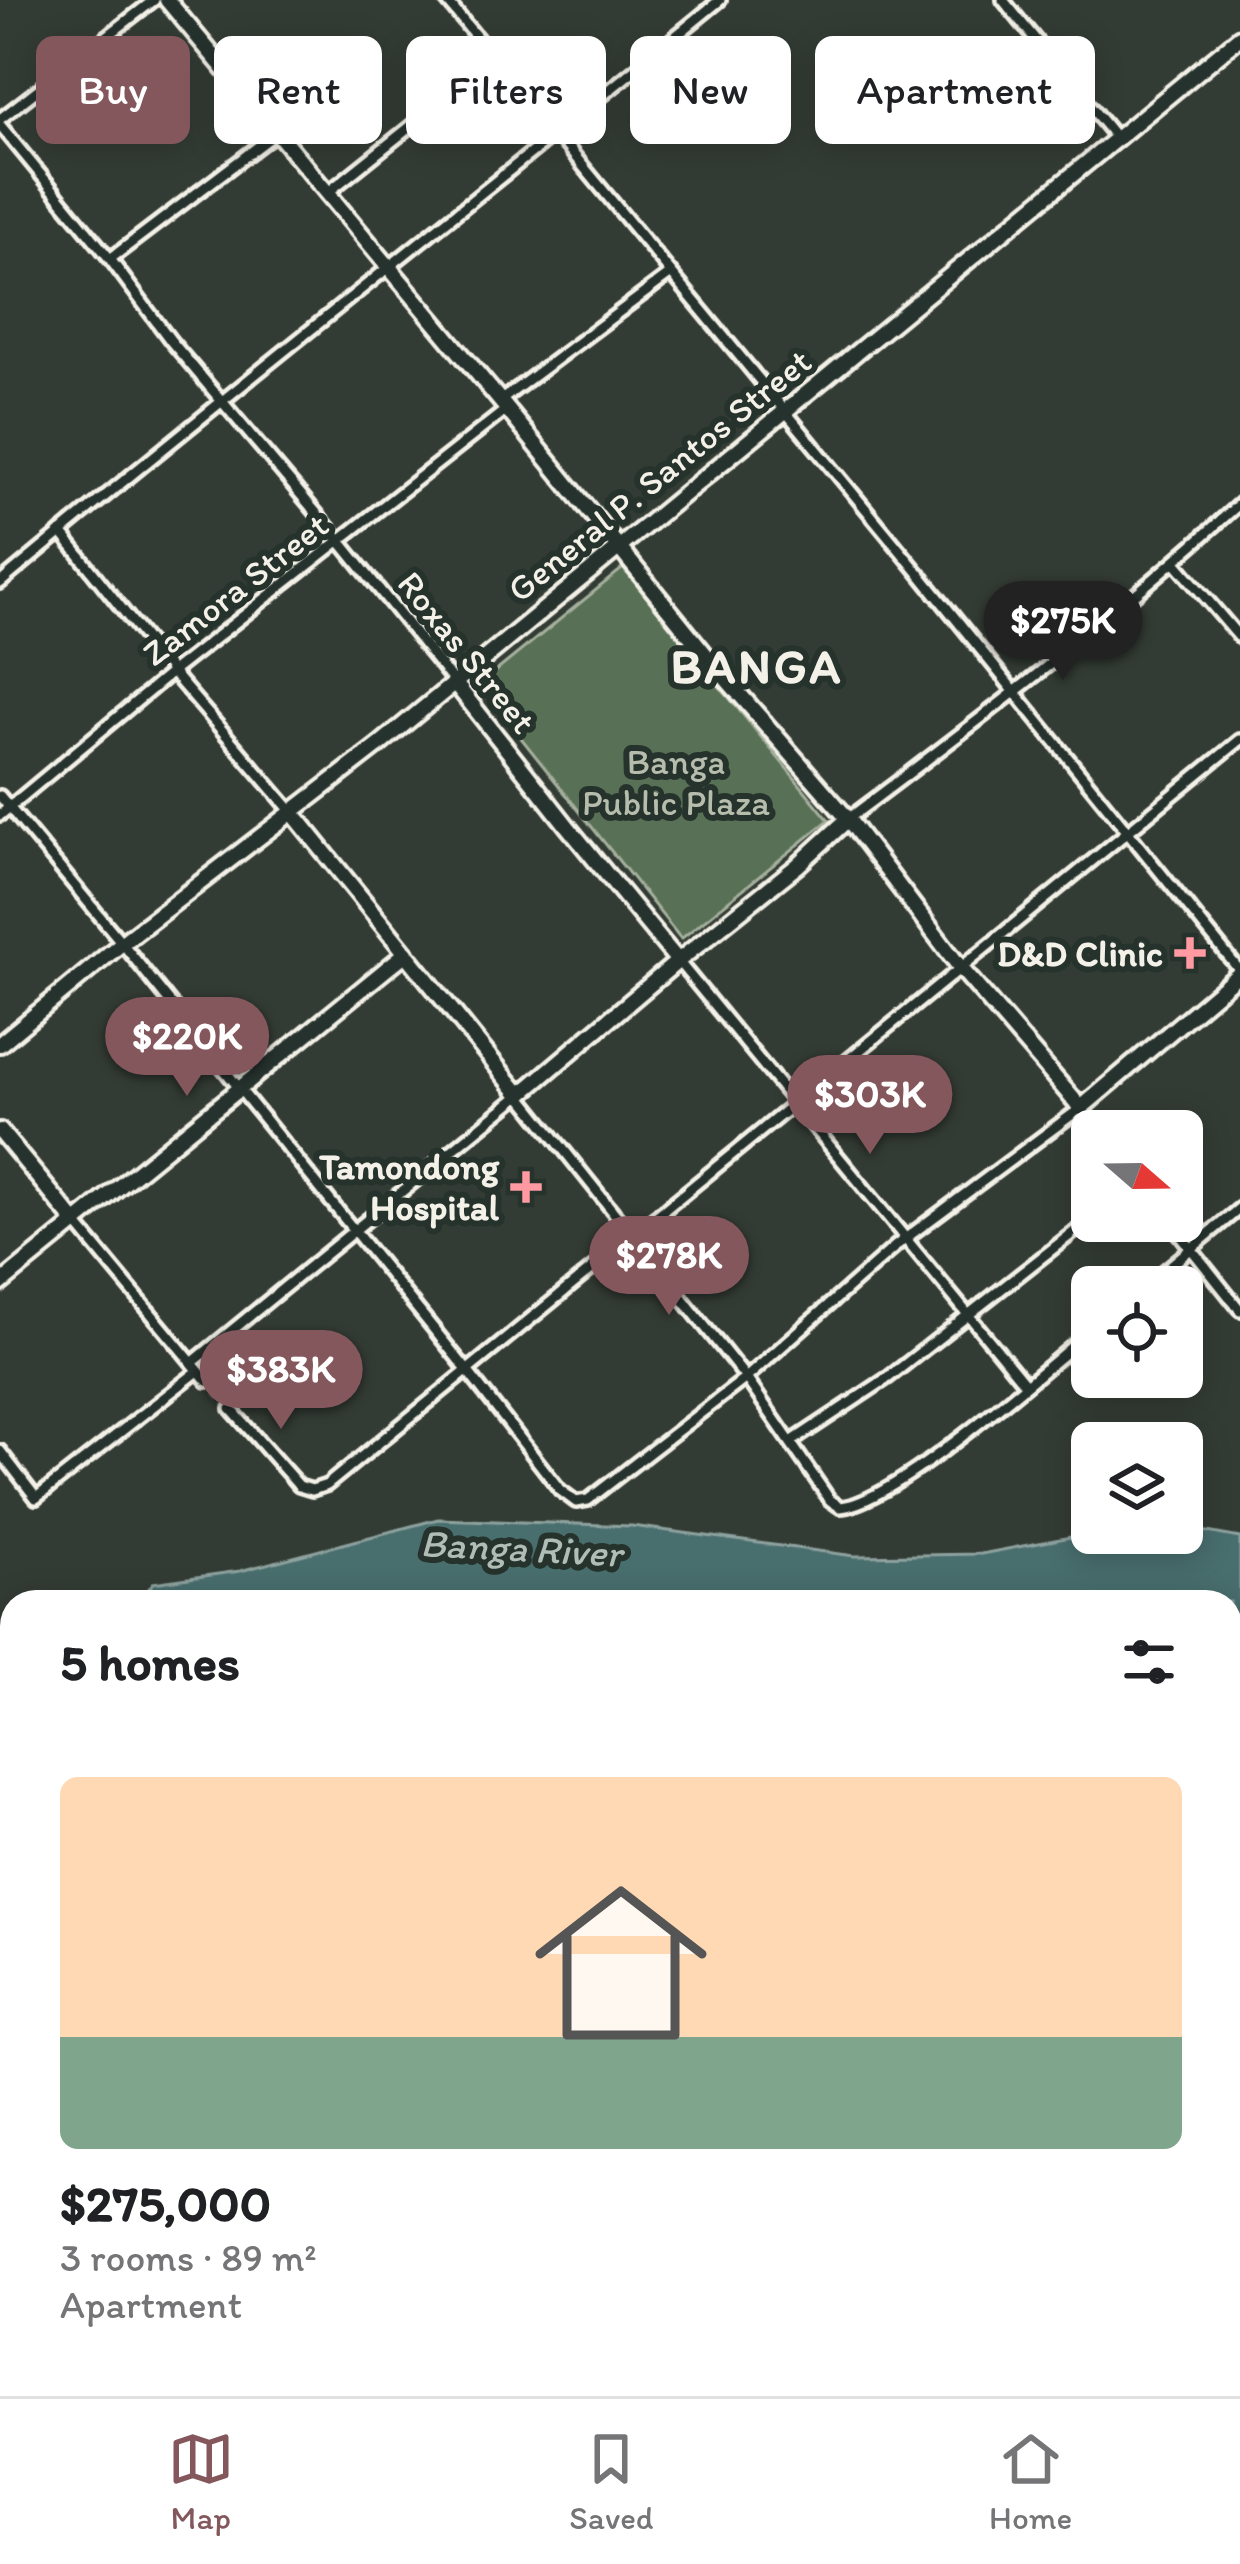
<!DOCTYPE html>
<html lang="en">
<head>
<meta charset="utf-8">
<style>
  :root { --surface:#fff; --page:#f6f6f6; --text:#202124; --muted:#757577; --line:#e0e0e0; --accent:#84575d }
  body { margin:0; font-family:Itim,sans-serif; background:var(--page); color:var(--text); height:100vh; display:flex; flex-direction:column; font-size:45px; white-space:nowrap }
  * { box-sizing:border-box; margin:0 }
  p { font-size:39px; color:var(--muted) }
  .icon { flex:none; width:66px; height:66px; fill:none; stroke:currentColor; stroke-width:2; stroke-linecap:round; stroke-linejoin:round }
  .map { position:relative; flex:1; overflow:hidden }
  .details { position:absolute; left:0px; top:1590px; width:1242px; height:807px; display:flex; flex-direction:column; background:var(--surface); border-radius:36px 36px 0 0; box-shadow:0 6px 30px #0003 }
  .details>* { flex:none }
  .guide { position:absolute; left:36px; top:36px; width:1170px; height:108px; display:flex; gap:24px }
  .needle { width:78px; rotate:110deg }
  .fabs { position:absolute; left:1071px; top:1110px; display:grid; gap:24px }
  .fabs a { display:grid; place-items:center; width:132px; height:132px; border-radius:18px; background:var(--surface); box-shadow:0 6px 30px #0003; font-size:60px }
  .price { position:absolute; translate:-50% -102px; padding:0 27px; border-radius:42px; background:var(--accent); color:#fff; font-size:39px; line-height:78px; filter:drop-shadow(0 3px 6px #0008) }
  .price::after { content:''; position:absolute; left:50%; top:72px; width:36px; height:27px; margin-left:-18px; background:inherit; clip-path:polygon(0 0,100% 0,50% 100%) }
  .price.on { background:#222; color:#fff }
  ul { padding:0; list-style:none }
  li { display:grid; align-content:center; gap:24px; height:636px; padding:0 60px }
  li span { display:grid; place-items:center; height:372px; border-radius:18px; color:#555 }
  li>.icon { margin-inline-start:auto }
  span .icon { width:216px; height:216px; fill:#fffc; stroke-width:1 }
  li b { font-size:51px }
  h2 { display:flex; justify-content:space-between; align-items:center; height:144px; padding:0 60px; font-size:51px }
  .pill { padding:0 42px; border-radius:18px; background:var(--surface); box-shadow:0 6px 30px #0003; font-size:42px; line-height:108px }
  .pill.on { background:var(--accent); color:#fff }
  .tab-bar { display:flex; justify-content:space-around; align-items:center; height:168px; border-top:3px solid var(--line); background:var(--surface); font-size:33px; color:var(--muted) }
  .tab-bar a { display:grid; justify-items:center; gap:6px }
  .tab-bar .on { color:var(--accent) }
  .map>svg:first-child { display:block }
</style>
</head>
<body>
<div class="map">
<svg width="1240" height="2396" viewBox="0 0 1240 2396">
  <rect width="100%" height="100%" fill="#333c34"/>
  <filter id="ink" filterUnits="userSpaceOnUse"><feTurbulence type="fractalNoise" baseFrequency=".00833" numOctaves="2"/><feDisplacementMap in="SourceGraphic" scale="24" xChannelSelector="R" yChannelSelector="G"/><feConvolveMatrix kernelMatrix="1 2 1 2 8 2 1 2 1" color-interpolation-filters="sRGB"/></filter>
  <g filter="url(#ink)">
    <path fill="#587055" stroke="#a6b09e" stroke-width="3" d="M623,568L829,820L681,939L479,685Z"/>
    <path fill="#4a6e6e" stroke="#8ea29f" stroke-width="3" d="M438,1519L632,1526L855,1556L981,1554L1092,1533L1202,1531L1240,1538V1694L1230,1693V1602H139L153,1583L240,1571Z
      M12,1747V1891L0,1926V1758Z"/>
    <g fill="none" stroke-linecap="round" stroke-linejoin="round">
      <path stroke="#4a6e6e" stroke-width="18" d="M247,2396L251,2385"/>
      <path stroke="#50574f" stroke-width="9" stroke-dasharray="9 4.5" stroke-linecap="butt" d="M207,1381L231,1409"/>
      <defs>
        <path id="street" d="M446,0L922,577L1240,971
          M1003,0L1116,138
          M0,119L154,0
          M0,125L110,259L171,341L340,541L454,682
          M326,194L430,111
          M110,259L276,133
          M500,401L670,274
          M61,532L172,672L292,812
          M1175,562L1240,638
          M0,583C237,385 481,196 720,0
          M0,796L122,943L466,1369L560,1490L576,1502L588,1500L746,1378L898,1244L1081,1108L1099,1131
          M0,815L172,672L507,409
          M848,819C983,718 1116,616 1240,503
          M678,961L1025,1384
          M1169,1221L1240,1310
          M75,1222L207,1381
          M1145,1287L1240,1208
          M192,1363L520,1095L746,1378L830,1500L840,1507C892,1505 1045,1368 1092,1330
          M231,1409L299,1486L312,1490L327,1485L1240,740
          M791,1442L889,1377L1092,1218
          M0,1451L36,1498L198,1371
          M597,2396L612,2385"/>
        <path id="secondary" d="M167,0L507,409L709,659L848,819L959,966L1081,1108L1240,973
          M454,682L568,827L678,961
          M292,812L520,1095L678,961L797,866L848,819
          M0,1044L122,943L379,745L1240,37
          M0,1131L75,1222
          M0,1284L406,953"/>
      </defs>
      <use href="#street" stroke="#f4f1e8" stroke-width="18"/>
      <use href="#secondary" stroke="#f4f1e8" stroke-width="22"/>
      <use href="#street" stroke="#26332d" stroke-width="9"/>
      <use href="#secondary" stroke="#26332d" stroke-width="14"/>
    </g>
  </g>
  <g fill="#ff9aa2" stroke="#26332d" stroke-width="4.5">
    <path d="M1184 935h12v12h12v12h-12v12h-12v-12h-12v-12h12z"/>
    <path d="M520 1169h12v12h12v12h-12v12h-12v-12h-12v-12h12z"/>
  </g>
  <g text-anchor="middle" dominant-baseline="central" stroke-width="12" stroke-linejoin="round" paint-order="stroke">
    <g font-size="36" fill="#f4f1e8" stroke="#26332d">
      <text transform="translate(659 475) rotate(-39)">General P. Santos Street</text>
      <text transform="translate(235 589) rotate(-38)">Zamora Street</text>
      <text transform="translate(467 652) rotate(51)">Roxas Street</text>
    </g>
    <g font-size="36" fill="#b6bdad" stroke="#26332d">
      <text x="676" y="761">Banga<tspan x="676" dy="41">Public Plaza</tspan></text>
    </g>
    <g font-size="36" font-weight="bold" fill="#f4f1e8" stroke="#26332d" text-anchor="end">
      <text x="1163" y="953">D&amp;D Clinic</text>
      <text x="499" y="1166">Tamondong<tspan x="499" dy="41">Hospital</tspan></text>
    </g>
    <g font-size="39" font-style="italic" fill="#b0bdb7" stroke="#26332d">
      <text transform="translate(521 1548) rotate(3)">Banga River</text>
    </g>
    <g font-size="48" font-weight="bold" letter-spacing="3" fill="#f4f1e8" stroke="#26332d">
      <text x="757" y="666">BANGA</text>
    </g>
  </g>
</svg>
<div class="fabs">
<a><svg class="needle" viewBox="-14 -14 28 28"><path d="M0-13l5 13h-10z" fill="#e53935"/><path d="M0 13l5-13h-10z" fill="#757577"/></svg></a>
<a><svg class="icon" aria-label="locate" viewBox="0 0 24 24"><circle cx="12" cy="12" r="6"/><path d="M12 2v4M12 18v4M2 12h4M18 12h4"/></svg></a>
<a><svg class="icon" aria-label="layers" viewBox="0 0 24 24"><path d="M12 4l9 5-9 5-9-5zM3 14l9 5 9-5"/></svg></a>
</div>
<b class="price on" style="left:1063px;top:683px">$275K</b>
<b class="price" style="left:187px;top:1099px">$220K</b>
<b class="price" style="left:870px;top:1157px">$303K</b>
<b class="price" style="left:669px;top:1318px">$278K</b>
<b class="price" style="left:281px;top:1432px">$383K</b>
<div class="guide">
<a class="pill on">Buy</a>
<a class="pill">Rent</a>
<a class="pill">Filters</a>
<a class="pill">New</a>
<a class="pill">Apartment</a>
</div>
<section class="details">
<h2>5 homes<svg class="icon" aria-label="filters" viewBox="0 0 24 24"><path d="M4 7h16M4 17h16"/><circle cx="9" cy="7" r="2"/><circle cx="15" cy="17" r="2"/></svg></h2>
<ul>
<li><span style="background:linear-gradient(#ffd9b3 70%,#7fa58c 0)"><svg class="icon" aria-label="home" viewBox="0 0 24 24"><path d="M3 11l9-7 9 7M6 9v11h12V9"/></svg></span><div><b>$275,000</b><p>3 rooms · 89 m²</p><p>Apartment</p></div></li>
</ul>
</section>
</div>
<nav class="tab-bar">
<a class="on"><svg class="icon" aria-label="map" viewBox="0 0 24 24"><path d="M3 6l6-2 6 2 6-2v14l-6 2-6-2-6 2zM9 4v14M15 6v14"/></svg>Map</a>
<a><svg class="icon" aria-label="saved" viewBox="0 0 24 24"><path d="M7 4h10v16l-5-4-5 4z"/></svg>Saved</a>
<a><svg class="icon" aria-label="home" viewBox="0 0 24 24"><path d="M3 11l9-7 9 7M6 9v11h12V9"/></svg>Home</a>
</nav>
</body>
</html>
